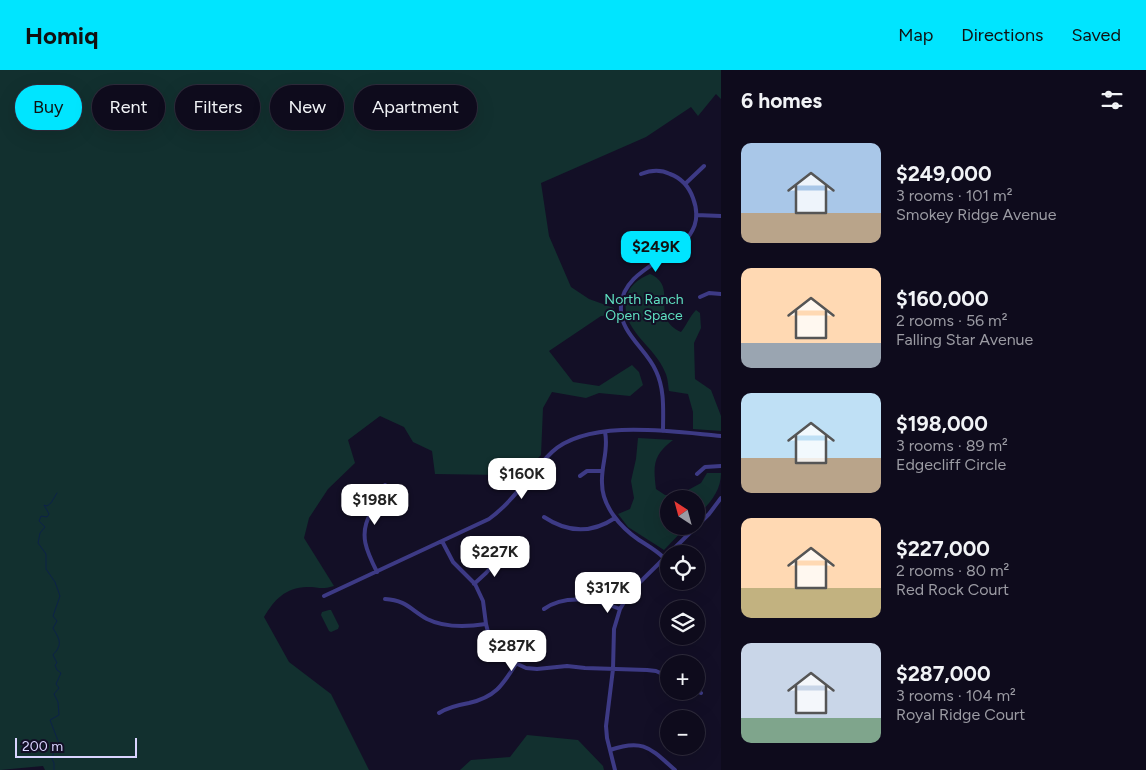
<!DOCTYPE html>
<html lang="en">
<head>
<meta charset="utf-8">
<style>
  :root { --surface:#0e0b1c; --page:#171425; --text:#f1f3f6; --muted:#9b9ba3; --line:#2e2b3b; --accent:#00e5ff }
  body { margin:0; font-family:Figtree,sans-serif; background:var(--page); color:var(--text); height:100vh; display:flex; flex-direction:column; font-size:19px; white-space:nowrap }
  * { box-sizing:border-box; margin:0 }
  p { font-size:16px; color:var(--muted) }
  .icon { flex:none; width:28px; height:28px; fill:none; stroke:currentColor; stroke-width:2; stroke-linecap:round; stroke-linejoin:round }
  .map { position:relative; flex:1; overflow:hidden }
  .side { display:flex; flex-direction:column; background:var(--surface); width:425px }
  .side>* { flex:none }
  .hud { position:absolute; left:15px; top:15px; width:475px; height:45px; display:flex; gap:10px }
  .needle { width:32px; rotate:324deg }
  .buttons { position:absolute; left:660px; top:420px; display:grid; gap:10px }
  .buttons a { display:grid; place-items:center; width:45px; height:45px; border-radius:50%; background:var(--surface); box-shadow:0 5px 20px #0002,0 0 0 1px var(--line); font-size:25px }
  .scale { position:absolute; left:15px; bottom:12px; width:122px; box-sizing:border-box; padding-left:5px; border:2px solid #d9d4ff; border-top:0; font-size:14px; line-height:18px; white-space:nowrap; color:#d9d4ff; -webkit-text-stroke:4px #130f26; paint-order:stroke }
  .price { position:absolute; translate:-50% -42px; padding:0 11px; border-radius:10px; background:#fff; color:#222; font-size:16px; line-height:32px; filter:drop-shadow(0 1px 2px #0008) }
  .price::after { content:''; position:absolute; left:50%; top:30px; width:15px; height:11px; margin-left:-8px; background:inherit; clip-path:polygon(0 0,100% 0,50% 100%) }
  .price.current { background:var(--accent); color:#111 }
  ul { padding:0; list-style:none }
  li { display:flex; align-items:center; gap:15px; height:125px; padding:0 20px }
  li span { display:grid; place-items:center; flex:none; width:140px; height:100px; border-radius:10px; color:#555 }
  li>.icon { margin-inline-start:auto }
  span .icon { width:60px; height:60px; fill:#fffc; stroke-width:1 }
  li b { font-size:21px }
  h2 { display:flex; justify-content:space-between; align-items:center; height:60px; padding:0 20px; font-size:21px }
  .chip { padding:0 18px; border-radius:22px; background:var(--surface); box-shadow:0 5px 20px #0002,0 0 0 1px var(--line); font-size:18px; line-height:45px }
  .chip.current { background:var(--accent); color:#111 }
  header { display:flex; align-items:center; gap:30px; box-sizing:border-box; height:70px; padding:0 25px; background:var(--accent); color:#111 }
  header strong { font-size:24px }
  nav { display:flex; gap:28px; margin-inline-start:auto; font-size:18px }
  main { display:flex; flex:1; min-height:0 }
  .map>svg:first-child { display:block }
</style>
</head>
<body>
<header>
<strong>Homiq</strong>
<nav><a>Map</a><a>Directions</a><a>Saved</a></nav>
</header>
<main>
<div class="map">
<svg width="721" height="700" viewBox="0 0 721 700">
  <rect width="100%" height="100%" fill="#130f26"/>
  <path fill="#12302f" d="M0,0H721V29L716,24L698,46L691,37L646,67L541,113L549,166L571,217L589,229L614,238L613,245L601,246L549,281L573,312L599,316L632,295L639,302L643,315L630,326L599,323L586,328L552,322L543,338L541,385L518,408L502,405L435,404L432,381L413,372L404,357L380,346L348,370L355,393L328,419L309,448L304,468L334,516C320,520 320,517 307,517C285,518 275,529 264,547L289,592L331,624L369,700H45L43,696L0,700Z
    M650,204C680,217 648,247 681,262C687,255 689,247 696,240L700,243L701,258L694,273L695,309L711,320L721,346V361L693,359V342L688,324L669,321C668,315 668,308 665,302C655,276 621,261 626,230C628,216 638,209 650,204Z
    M638,368L673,370C653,385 653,395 656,419L665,425H679L701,413L707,403H721C721,422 709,434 696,447V429H669V456H687L664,480L628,457L618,444L630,439L634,428L631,411L636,389Z
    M329,540H331L339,556L338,559L331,562L329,561L321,545L322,542Z
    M527,665L578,670L603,696L604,700H460L471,690L510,687Z"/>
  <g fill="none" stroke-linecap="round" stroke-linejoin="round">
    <path stroke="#0c2248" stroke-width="1" d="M54,700V693L52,689L54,680L60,676L50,650L59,645L58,632L54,624L59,618L56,614L61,603L57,600L55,595L57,593L53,585C54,583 57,581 58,578C62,571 56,564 53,558L57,551L53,546L60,526L55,512L46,499V484L38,473L40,463L45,457L39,451L41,446L47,447L49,444L44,435L47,436L51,433L57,423"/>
    <path stroke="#3d3a85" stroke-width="4" d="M641,104C651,100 660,99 670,104C681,108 689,117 693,128C715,186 623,187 621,236C619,263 646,278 656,301C665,320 663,341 663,361
      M685,114L704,96
      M696,145L721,146
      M700,227L709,223L721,224
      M605,362C609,380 601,395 602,413C602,436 620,457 639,470C648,476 656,480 664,488
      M697,404L705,397L721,396
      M580,406L587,401H602
      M544,447C568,463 591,464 615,448
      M442,471L453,492L475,514L483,531L486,554L489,566L496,577L511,591L526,598L537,599L567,596L585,598L647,600L656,601L669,607
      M377,502C367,482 358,464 371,443C377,434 382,427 385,415
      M474,514L486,503L500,487
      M324,526L489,449C514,431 530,403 552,382C589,348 675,362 721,366
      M385,529C406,530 411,540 427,549C445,558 467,557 486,554
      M588,530V513
      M544,539C565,524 597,529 620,539
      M696,621L701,623
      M439,643C448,637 458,635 469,633C495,627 502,616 516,594
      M610,680C644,668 651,679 675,700
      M615,700L607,668L606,656L613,599L614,559L620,539L631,521L709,444L721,428"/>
  </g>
  <g text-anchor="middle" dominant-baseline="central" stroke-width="4" stroke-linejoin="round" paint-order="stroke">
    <g font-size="14" fill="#5fe0c0" stroke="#130f26">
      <text x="644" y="229">North Ranch<tspan x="644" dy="16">Open Space</tspan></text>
    </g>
  </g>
</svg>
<div class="buttons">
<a><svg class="needle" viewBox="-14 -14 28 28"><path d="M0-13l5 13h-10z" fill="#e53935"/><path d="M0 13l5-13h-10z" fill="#9b9ba3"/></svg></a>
<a><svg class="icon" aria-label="locate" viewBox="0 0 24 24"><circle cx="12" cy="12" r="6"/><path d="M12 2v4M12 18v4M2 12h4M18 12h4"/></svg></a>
<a><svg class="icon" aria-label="layers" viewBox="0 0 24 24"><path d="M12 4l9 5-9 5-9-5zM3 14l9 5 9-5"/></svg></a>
<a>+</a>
<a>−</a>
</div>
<div class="scale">200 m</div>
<b class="price current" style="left:656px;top:203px">$249K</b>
<b class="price" style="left:522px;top:430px">$160K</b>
<b class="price" style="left:375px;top:456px">$198K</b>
<b class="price" style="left:495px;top:508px">$227K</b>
<b class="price" style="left:608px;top:544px">$317K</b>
<b class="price" style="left:512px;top:602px">$287K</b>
<div class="hud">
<a class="chip current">Buy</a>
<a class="chip">Rent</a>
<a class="chip">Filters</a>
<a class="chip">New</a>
<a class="chip">Apartment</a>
</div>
</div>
<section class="side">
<h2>6 homes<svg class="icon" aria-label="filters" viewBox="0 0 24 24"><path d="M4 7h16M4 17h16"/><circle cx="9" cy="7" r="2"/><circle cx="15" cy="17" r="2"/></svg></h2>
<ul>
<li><span style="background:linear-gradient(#a9c7e8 70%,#b9a48a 0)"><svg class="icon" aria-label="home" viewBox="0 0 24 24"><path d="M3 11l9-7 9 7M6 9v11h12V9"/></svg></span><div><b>$249,000</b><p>3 rooms · 101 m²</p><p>Smokey Ridge Avenue</p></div></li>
<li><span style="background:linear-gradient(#ffd9b3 75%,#9aa5b1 0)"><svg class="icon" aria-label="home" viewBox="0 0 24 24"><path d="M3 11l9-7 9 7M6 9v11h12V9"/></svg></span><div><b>$160,000</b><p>2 rooms · 56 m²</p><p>Falling Star Avenue</p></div></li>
<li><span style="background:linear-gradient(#bfe0f5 65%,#b9a48a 0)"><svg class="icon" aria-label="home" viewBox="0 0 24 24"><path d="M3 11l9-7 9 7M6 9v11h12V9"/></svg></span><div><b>$198,000</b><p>3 rooms · 89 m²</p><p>Edgecliff Circle</p></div></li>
<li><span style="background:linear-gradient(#ffd9b3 70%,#c2b280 0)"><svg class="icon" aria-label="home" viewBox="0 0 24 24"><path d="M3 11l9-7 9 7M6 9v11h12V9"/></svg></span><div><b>$227,000</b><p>2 rooms · 80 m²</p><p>Red Rock Court</p></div></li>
<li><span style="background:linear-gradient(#c9d6e8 75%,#7fa58c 0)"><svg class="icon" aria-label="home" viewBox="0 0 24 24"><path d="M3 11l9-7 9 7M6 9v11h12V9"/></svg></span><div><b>$287,000</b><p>3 rooms · 104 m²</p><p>Royal Ridge Court</p></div></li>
</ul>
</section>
</main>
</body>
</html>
